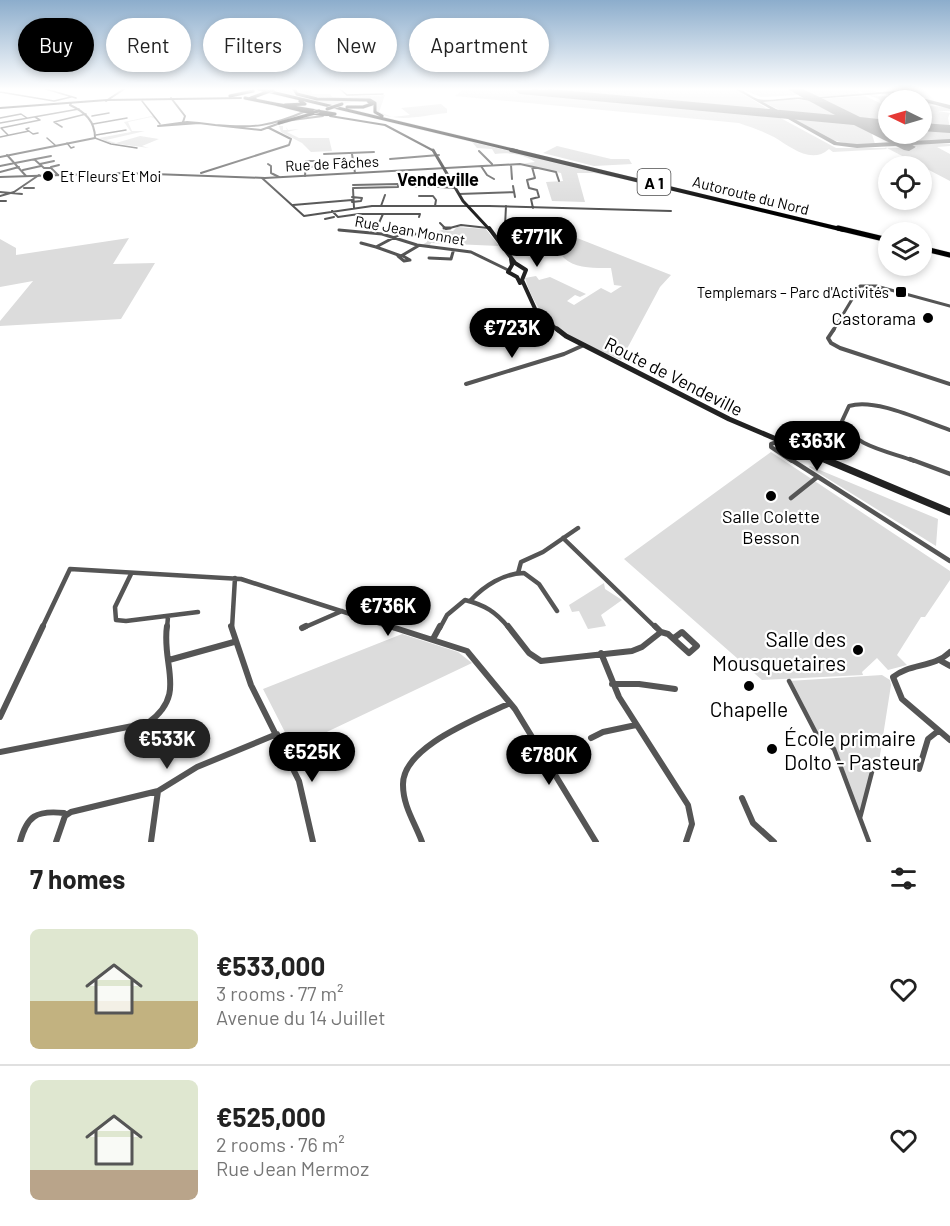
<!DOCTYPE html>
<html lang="en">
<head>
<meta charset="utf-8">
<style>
  :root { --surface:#fff; --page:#f6f6f6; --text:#222; --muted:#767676; --line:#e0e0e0; --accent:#000 }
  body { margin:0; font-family:Barlow,sans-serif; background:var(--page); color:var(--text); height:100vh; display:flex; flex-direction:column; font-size:22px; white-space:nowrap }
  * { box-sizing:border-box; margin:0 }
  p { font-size:20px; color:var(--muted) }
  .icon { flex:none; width:33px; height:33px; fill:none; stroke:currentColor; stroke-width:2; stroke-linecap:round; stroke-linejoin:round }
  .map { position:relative; height:842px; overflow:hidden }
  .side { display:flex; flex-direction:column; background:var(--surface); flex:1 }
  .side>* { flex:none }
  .top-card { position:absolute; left:18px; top:18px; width:600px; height:54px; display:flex; gap:12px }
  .needle { width:39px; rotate:275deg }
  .tools { position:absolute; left:878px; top:90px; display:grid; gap:12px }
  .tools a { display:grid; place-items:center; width:54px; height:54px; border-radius:50%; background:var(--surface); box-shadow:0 3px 9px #0003; font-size:30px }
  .price { position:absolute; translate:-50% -51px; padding:0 14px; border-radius:21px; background:var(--accent); color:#fff; font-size:20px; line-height:39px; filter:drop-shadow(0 2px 3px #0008) }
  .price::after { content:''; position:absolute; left:50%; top:36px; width:18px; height:14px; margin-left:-9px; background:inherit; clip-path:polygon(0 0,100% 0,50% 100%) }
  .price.current { background:#222; color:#fff }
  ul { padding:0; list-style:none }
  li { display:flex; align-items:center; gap:18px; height:150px; padding:0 30px }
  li+li { border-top:2px solid var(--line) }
  li span { display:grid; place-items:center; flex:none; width:168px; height:120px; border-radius:9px; color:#555 }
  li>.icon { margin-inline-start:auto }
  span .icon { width:72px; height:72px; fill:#fffc; stroke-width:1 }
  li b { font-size:26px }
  h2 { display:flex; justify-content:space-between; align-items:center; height:72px; padding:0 30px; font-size:26px }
  .pill { padding:0 21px; border-radius:27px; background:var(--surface); box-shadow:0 3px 9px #0003; font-size:21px; line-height:54px }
  .pill.current { background:var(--accent); color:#fff }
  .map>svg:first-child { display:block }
</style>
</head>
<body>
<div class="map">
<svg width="950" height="842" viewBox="0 0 950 842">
  <rect width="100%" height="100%" fill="#fff"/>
  <path fill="#dcdcdc" d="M278,89H292L297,95L319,98L298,93L297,89H311L312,94H330L333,98L385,95L379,112L392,117L410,115L401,108L441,104L447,109V113C424,115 396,124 376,111L377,103C365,96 352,103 340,104C322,106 291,94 274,90Z
    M464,89H521L519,91L775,115L836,148H917L911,144H950V146L937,147L950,154V181L885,147L887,149L833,152L829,149C811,165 791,147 774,137C763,131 750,127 739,123L455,96Z
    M537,89H735L766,108L754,111Z
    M741,89H787L798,95L761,97Z
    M799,89H870L877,92L865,93L853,89L862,94L818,97Z
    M892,92L918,99L888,100V107L882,109L888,110V122L858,118L820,99L865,96L882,104L879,99L868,95L895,97L883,93Z
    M792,99L810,101L842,117L788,114L763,102Z
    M918,100L936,103L926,105L929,106L950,107V111H938L950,113L948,118L950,128L921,126V100Z
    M152,116L157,120L151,117L128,122L132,131H145L106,140L116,143L140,136L159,139L142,146L149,148L111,143L99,138L131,132L124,122Z
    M788,116L852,122L871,131L875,144C835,147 821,135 788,116Z
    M279,126H283V130H287L286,127L288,130L299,129L287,132L299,138H329L332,151L311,152L302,143L281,132Z
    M921,128L950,131V141L912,142L889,134H921Z
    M472,142L628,180L594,173H577L585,202L552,201L546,182L563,181L561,173L520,164L535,162C525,154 507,152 495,154L492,149L477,148Z
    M557,146L611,159H629L632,164L594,166L543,153Z
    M457,227L486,229L499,246L431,243L429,247L422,245L427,242L431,233L442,230L453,231Z
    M129,238L113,264L155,263L121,319L0,326V321L33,281L0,287V239L16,248V255Z
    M550,238H577L671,275L660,287L621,360C576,339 540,330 525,278L536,276L539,280L550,277L586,294L580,297L575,295L567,301L574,305L601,288L611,293L622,286L614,285L611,268C596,268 575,269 564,258C558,252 556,244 550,238Z
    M771,452L950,571V580L925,617H921L897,655L907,665L888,670L877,658L862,672L863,675L762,680L624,559Z
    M810,466L938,519L936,546L809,467Z
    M604,583L605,589L622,600L601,615L606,626L588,629L579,611L572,612L569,605Z
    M402,634L458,652L472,663L293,748L263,689Z
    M882,675L890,680L891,685L878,768H873L859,820L834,749L816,733L789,681Z"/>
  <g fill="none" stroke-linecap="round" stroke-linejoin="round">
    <path fill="#808080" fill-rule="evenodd" d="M531,89H537L540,92L536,93Z
      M735,89C744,89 749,96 758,99C769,102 793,96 808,98L893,91L950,105V109L893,93L815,99L819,100L817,102L798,99L763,102L837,142L857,144L950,139V143L857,148L834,145Z"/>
    <path fill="#808080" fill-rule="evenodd" d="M551,89L835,115L787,89H803L860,117L888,120V128L881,127L888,131V134H893L916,147L909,151L904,150L854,125L520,94L514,90Z
      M921,123L950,125V133L921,131Z"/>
    <defs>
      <path id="primary" d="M255,97V100
        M245,98L255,100
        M251,98L267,92
        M255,100L275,104
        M255,100L275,104
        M275,104L335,114C317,117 294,108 275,104Z"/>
      <path id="motorway-far2" d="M259,89L517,151
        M294,89L297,94L317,99L370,100L375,103V112L382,116
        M230,96L253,91
        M285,105L305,104L300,101
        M347,107H363L372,104L368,101
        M279,123L315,113"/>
      <path id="motorway-far1" d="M511,150L844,230"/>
      <path id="motorway" d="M838,228L888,240
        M921,248L950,255"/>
    </defs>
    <use href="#primary" stroke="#dbdbdb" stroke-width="4"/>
    <use href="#motorway-far2" stroke="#dbdbdb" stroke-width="4"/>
    <use href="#motorway-far1" stroke="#dbdbdb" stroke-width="4.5"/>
    <use href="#motorway" stroke="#dbdbdb" stroke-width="6"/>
    <path stroke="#555" stroke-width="4.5" d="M789,681L816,733L834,749L869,842
      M860,818L873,768H878"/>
    <path stroke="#555" stroke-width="1.5" d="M46,89L76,98
      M340,89L347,95L383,94
      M0,92L54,101L71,97
      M142,101L160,124
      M92,116L109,113
      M0,118L21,114L27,118
      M0,123L79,109
      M93,124L127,118
      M62,127L54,122L86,114
      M29,128L26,129L33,134L38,133
      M8,135L1,128L40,120L35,117
      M96,135L126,130
      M0,137L29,131
      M47,138L55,145
      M95,138L111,144L137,148
      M67,143L71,148L74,147"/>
    <path stroke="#555" stroke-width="2" d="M479,151L492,164
      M324,154L374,152
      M352,154L355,173
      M7,155L26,176
      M390,159L439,155
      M35,160L44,168H51L58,175
      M15,163L51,156
      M40,164L54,161
      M268,164L271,166V173L279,177
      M511,165L512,179
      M0,166L15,163
      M481,166L487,175L494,179
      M51,167L59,165
      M532,167L535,178L527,180L529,188L537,190L539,197L531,199L533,208
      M297,168H305
      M446,168L520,164L556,172L559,181
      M23,170L41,166
      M0,172L19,167
      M305,176L306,161H328L327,166L306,167
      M426,177L420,178L423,186L456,188
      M262,178L304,216L372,206H489L671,211
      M353,185L398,184V187L353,188
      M513,186L515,197
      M414,187L423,186
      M24,188H34
      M353,189L354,208
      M0,192L22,194
      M459,194L514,192
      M0,196L14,192L39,175
      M419,196H433L436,200L435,206
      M352,197L362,198L361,201L352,202
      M0,201H6
      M293,205L352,200
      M381,206L385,195
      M332,211L338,217L359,214H420L419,217
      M325,219L334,217
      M440,223L446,229L461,225L488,228
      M378,225L383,214
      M505,226L506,206"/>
    <path stroke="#555" stroke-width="3" d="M444,228H450
      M339,230L382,234L417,245L471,252L508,270
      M415,234L406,231L376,247L401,256L418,246
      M361,243L376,247
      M398,256L404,261L410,260L403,256
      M429,258L451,259L453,252
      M833,331L860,286H876L950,306"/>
    <path stroke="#555" stroke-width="4" d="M834,329L828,338L831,343L840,348L950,384
      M466,384L564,354L584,345
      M777,442L771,444V447L792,461
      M914,461C891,452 851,446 842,421L849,406C877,398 922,421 950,430"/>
    <path stroke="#555" stroke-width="4.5" d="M790,459L950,561
      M910,459L950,474
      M791,498L816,478
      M563,538L656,628
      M518,573L521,562L543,552L578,528
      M131,574L115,607L116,620L126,621L198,612
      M471,600C484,586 504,573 524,573L539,584L557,611
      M42,628L70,569L241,579L394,628
      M167,628L168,617
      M232,628L235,578
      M303,628L342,611
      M440,628L447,615L465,600C485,605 496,612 509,628"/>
    <path stroke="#555" stroke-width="6" d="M231,626L251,685L299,781L313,842
      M389,626L467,651L515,709L596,842
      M508,626L529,653L541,661L632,651L642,647L661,632
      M655,626L661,632L668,634L689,653L697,646L682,632L674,638
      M302,628L306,626
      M433,639L440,626
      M950,652C934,668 910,663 893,677L902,699L950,740
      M601,653L619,697L688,805L692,824L686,842
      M169,660L234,642
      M941,661L950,666
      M612,684H639L675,689
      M0,717L43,626
      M591,738L603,732L636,725
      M0,752L148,723C188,694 161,666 167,626
      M919,769L928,739L938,731
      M742,798L753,823L774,842
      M20,842C27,816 36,810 64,813L65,816
      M56,842L65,816L71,812L158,791L197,767L277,734
      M151,842L158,791
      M422,842C415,823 403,806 403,785C402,746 480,718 510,703"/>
    <path stroke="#555" stroke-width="2" d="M171,98L185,116L183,122
      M106,101L124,89
      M292,120L323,116
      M187,122L199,123L158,126Z
      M199,123L215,125
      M199,123L215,125
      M215,125C254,128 269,127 306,111
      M215,125L261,130L283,122
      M269,128L291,139L289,145
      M0,157L95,138C95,121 85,112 70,105L71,103
      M201,173L289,145
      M0,177L126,173L265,178L446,168"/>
    <path stroke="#222" stroke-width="2" d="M0,108L107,100L241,98
      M330,116L385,125L434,151"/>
    <path stroke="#222" stroke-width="3" d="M433,150L463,201L490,230"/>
    <path stroke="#222" stroke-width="4" d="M489,228L515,263L526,270L522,280L537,313L559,331
      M511,259L512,265L508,272L517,277L520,283"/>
    <path stroke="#222" stroke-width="5" d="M557,329L566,336L729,419L828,461"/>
    <path stroke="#222" stroke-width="7" d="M824,459L950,512"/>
    <use href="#primary" stroke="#000" stroke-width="3"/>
    <use href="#motorway-far2" stroke="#000" stroke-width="3"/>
    <use href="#motorway-far1" stroke="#000" stroke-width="4"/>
    <use href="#motorway" stroke="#000" stroke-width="5"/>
    <defs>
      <path id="primary-bridge" d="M267,92L273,90"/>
      <path id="motorway-bridge" d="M327,109L342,104
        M314,112L319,111"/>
    </defs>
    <use href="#primary-bridge" stroke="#dbdbdb" stroke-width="4" stroke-linecap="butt"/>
    <use href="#motorway-bridge" stroke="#dbdbdb" stroke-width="4" stroke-linecap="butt"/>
    <use href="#primary-bridge" stroke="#000" stroke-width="3"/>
    <use href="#motorway-bridge" stroke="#000" stroke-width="3"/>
  </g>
  <linearGradient id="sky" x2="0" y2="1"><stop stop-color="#8cadcc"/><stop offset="0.43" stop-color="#fff"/><stop offset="1" stop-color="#fff" stop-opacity="0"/></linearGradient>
  <rect width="950" height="207" fill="url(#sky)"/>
  <g fill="#000" stroke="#fff" stroke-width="2">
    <circle cx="48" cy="176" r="6"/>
    <rect x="895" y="286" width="12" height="12" rx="3"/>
    <circle cx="928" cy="318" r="6"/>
    <circle cx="771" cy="496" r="6"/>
    <circle cx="858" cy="650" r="6"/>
    <circle cx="749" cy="686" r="6"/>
    <circle cx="772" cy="749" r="6"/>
  </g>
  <g text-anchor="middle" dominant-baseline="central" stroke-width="4.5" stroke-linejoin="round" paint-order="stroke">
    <g font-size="15" fill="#000" stroke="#fff">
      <text transform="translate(332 163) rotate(-3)">Rue de Fâches</text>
      <text transform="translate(751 195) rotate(14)">Autoroute du Nord</text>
      <text transform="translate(410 230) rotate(10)">Rue Jean Monnet</text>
    </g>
    <g font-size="15" fill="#000" stroke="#fff" text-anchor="start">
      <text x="60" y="176">Et Fleurs Et Moi</text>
      <text x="889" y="292" text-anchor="end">Templemars – Parc d'Activités</text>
    </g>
    <rect fill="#fff" stroke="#4c4c4c" stroke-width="1.5" x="637.5" y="169" width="33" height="26" rx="4.5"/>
    <g font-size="16" font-weight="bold" fill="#000">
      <text x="654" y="182">A 1</text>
    </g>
    <g font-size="18" font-weight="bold" fill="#000" stroke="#fff">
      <text x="438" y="179">Vendeville</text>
    </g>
    <g font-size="18" fill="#000" stroke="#fff" text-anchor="end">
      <text x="916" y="318">Castorama</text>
      <text x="771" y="516" text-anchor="middle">Salle Colette<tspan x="771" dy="21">Besson</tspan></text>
    </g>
    <g font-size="18" fill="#000" stroke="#fff">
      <text transform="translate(674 376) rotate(27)">Route de Vendeville</text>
    </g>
    <g font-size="21" fill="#000" stroke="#fff" text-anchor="end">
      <text x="846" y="638">Salle des<tspan x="846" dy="24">Mousquetaires</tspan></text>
      <text x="749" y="708" text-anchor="middle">Chapelle</text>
      <text x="784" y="737" text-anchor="start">École primaire<tspan x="784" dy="24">Dolto - Pasteur</tspan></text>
    </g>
  </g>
</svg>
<div class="tools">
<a><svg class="needle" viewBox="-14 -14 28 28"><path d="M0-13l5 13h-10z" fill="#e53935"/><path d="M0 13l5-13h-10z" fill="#767676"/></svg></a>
<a><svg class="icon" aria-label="locate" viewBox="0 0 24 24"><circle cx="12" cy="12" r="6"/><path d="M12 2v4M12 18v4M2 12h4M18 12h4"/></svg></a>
<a><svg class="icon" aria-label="layers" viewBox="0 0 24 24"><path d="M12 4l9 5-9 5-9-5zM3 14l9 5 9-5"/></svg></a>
</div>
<b class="price" style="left:537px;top:268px">€771K</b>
<b class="price" style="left:512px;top:359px">€723K</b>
<b class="price" style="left:817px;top:472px">€363K</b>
<b class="price" style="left:388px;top:637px">€736K</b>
<b class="price current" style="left:167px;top:770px">€533K</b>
<b class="price" style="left:312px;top:783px">€525K</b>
<b class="price" style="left:549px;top:786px">€780K</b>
<div class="top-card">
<a class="pill current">Buy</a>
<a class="pill">Rent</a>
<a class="pill">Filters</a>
<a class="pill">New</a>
<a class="pill">Apartment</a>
</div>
</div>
<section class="side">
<h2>7 homes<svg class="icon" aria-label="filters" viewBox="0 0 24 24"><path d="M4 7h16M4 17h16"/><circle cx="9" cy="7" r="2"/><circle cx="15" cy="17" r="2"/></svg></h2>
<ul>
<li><span style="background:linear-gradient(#dfe7d0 60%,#c2b280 0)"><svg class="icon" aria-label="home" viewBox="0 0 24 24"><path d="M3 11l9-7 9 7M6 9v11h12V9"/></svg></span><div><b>€533,000</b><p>3 rooms · 77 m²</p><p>Avenue du 14 Juillet</p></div><svg class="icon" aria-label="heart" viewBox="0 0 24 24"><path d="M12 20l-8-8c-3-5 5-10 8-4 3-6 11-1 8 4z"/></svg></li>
<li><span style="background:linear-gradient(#dfe7d0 75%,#b9a48a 0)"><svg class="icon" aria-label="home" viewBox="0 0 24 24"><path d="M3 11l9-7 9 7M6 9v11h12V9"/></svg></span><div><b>€525,000</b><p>2 rooms · 76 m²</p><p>Rue Jean Mermoz</p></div><svg class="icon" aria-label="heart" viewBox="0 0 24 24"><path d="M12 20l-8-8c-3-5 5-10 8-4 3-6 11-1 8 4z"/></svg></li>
</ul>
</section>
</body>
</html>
